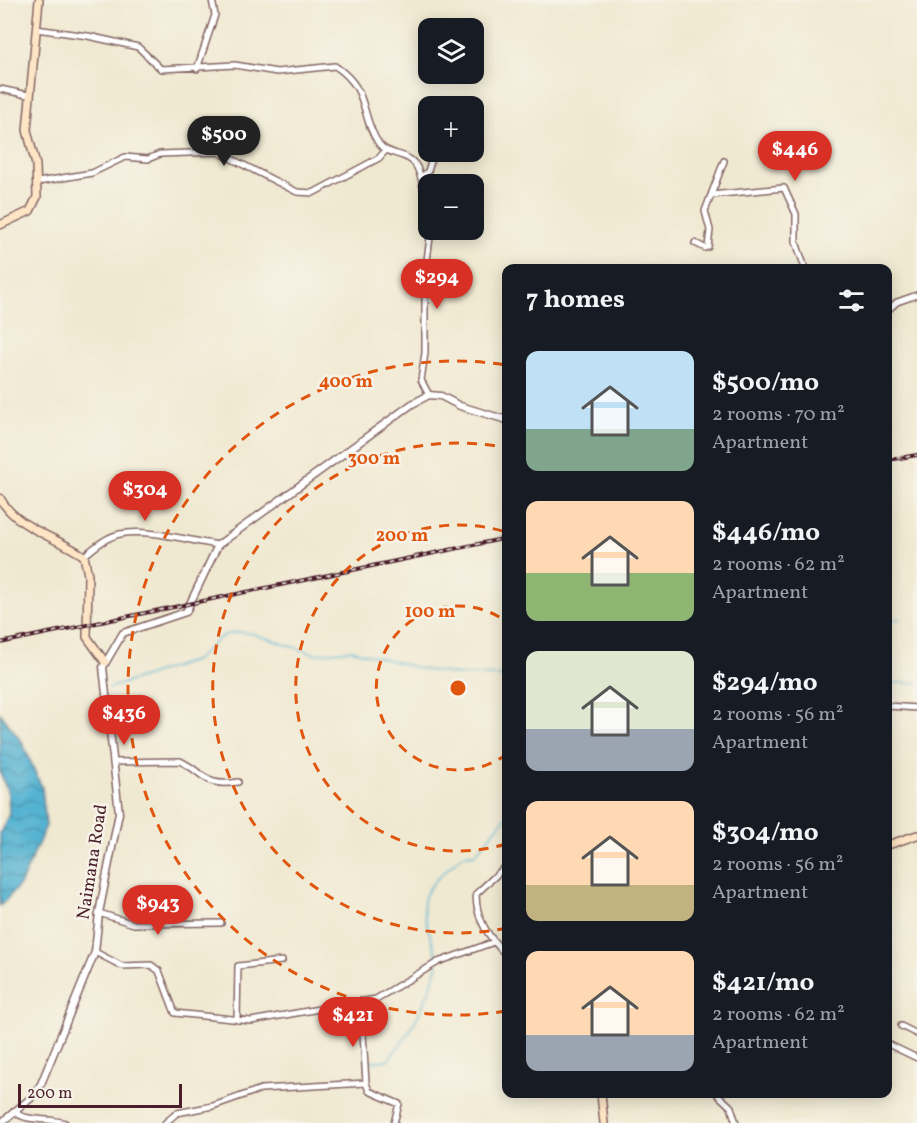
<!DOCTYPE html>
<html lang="en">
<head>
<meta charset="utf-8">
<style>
  :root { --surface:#171b24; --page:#20242c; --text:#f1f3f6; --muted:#9ea1a6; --accent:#d93025 }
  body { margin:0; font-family:Vollkorn,serif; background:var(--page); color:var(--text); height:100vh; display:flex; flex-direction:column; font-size:22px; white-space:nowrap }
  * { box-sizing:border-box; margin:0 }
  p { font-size:20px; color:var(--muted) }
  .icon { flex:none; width:33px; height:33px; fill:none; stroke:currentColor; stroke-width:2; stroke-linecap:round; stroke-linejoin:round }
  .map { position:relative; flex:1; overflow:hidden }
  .panel { position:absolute; left:502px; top:264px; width:390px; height:834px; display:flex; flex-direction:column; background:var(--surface); border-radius:12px; box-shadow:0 3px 15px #0003 }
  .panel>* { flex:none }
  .controls { position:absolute; left:418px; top:18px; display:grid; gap:12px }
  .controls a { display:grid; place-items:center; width:66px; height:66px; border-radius:12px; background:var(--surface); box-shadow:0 3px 15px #0003; font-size:30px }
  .scale { position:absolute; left:18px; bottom:15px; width:164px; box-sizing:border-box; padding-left:6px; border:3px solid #4a1f2b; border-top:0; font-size:16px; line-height:21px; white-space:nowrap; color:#4a1f2b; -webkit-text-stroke:4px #f7f3e8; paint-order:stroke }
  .price { position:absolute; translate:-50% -51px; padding:0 14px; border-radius:21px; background:var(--accent); color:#fff; font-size:20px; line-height:39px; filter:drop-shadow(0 2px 3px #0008) }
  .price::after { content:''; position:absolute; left:50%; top:36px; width:18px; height:14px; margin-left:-9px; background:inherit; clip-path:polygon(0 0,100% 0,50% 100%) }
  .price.on { background:#222; color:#fff }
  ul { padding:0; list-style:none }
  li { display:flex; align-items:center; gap:18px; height:150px; padding:0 24px }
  li span { display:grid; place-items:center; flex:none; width:168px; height:120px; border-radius:12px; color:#555 }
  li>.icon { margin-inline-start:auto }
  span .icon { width:72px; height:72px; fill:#fffc; stroke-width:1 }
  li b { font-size:26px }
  h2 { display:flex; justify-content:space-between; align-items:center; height:72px; padding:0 24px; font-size:26px }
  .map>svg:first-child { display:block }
</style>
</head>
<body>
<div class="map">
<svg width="917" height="1123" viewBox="0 0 917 1123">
  <defs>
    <pattern id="water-waves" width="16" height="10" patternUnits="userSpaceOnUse" patternTransform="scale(1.5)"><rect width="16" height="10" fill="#54b3d2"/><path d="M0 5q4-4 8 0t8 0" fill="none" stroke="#4891ab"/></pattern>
  </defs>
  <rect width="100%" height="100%" fill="#f7f3e8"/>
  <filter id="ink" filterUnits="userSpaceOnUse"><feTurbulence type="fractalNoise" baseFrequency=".0167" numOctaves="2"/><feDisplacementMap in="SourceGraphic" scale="12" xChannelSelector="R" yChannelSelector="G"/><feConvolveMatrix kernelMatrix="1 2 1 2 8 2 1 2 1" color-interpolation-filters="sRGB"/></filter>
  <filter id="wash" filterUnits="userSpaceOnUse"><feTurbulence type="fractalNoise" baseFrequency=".008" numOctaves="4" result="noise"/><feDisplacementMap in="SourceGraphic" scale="24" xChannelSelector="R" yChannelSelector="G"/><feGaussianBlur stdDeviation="1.35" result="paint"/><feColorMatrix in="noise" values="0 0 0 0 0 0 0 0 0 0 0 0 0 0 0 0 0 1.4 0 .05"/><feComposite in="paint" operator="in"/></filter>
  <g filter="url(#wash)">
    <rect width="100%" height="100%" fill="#f0e9d1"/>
    <path fill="url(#water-waves)" stroke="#4f697e" stroke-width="1.5" d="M0,713L22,742L42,788L46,826L20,885L0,906V834L9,813L8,794L0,771Z"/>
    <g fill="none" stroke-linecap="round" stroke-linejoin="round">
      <path stroke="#54b3d2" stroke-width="1.5" d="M888,620L899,619
        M888,683H917
        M109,688L196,660L222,636L237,632L250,633L315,654L351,650L426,670L459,675L507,676
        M438,960C419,898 411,900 463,855L475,854L507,816
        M366,1062L388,1060C411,1034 428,999 438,965"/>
    </g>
  </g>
  <g filter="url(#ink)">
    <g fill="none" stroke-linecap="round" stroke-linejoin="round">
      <defs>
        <path id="minor" d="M36,29L88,36L138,47L161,69L235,65L277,72L335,66C371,90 359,115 379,144C388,156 406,152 415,164C424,177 422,194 429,208
          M197,69L215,15L212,0
          M0,89L28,95
          M421,178L428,171L434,152
          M38,182L92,173L125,157L148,159L160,154L218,152L297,192L313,193L379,158L385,151
          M711,195L784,188L796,214V242L805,268
          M695,243L705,248L708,247L710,230L705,211L724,161
          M888,310L897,302L917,295
          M429,395L421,380L425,353V275L431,230
          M84,556C95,547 106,537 120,534C147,528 190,541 218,545
          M888,706L917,708
          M114,762L180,761C204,772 204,788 238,782
          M507,865L476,894C476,921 489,937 507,956
          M99,913L134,924L221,923
          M95,952L122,966L151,965L159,971L175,1013L251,1021L376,999L438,962L494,942
          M361,1001L366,1083L369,1091L399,1104L394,1123
          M237,1020L238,966L282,961
          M901,1026L917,1034
          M888,1044L917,1058
          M717,1094L731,1107L736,1123
          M14,1111C26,1123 49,1117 65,1123
          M165,1123L177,1113L213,1106L261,1089L366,1083"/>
        <path id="tertiary" d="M1,1123L31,1098L41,1084L95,952L99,913L119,813L103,667L123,633L186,612L218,545L412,404L429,395L441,396L460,406L507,420"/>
        <path id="secondary" d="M0,225L30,211L37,197L36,165L27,130L39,0
          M0,498C16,528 57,537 84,556L88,575L87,637L105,662
          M888,845L917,835
          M601,1094L604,1123"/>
      </defs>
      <use href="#minor" stroke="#846665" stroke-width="8"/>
      <use href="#tertiary" stroke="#846665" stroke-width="9"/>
      <use href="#secondary" stroke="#846665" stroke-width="10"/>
      <use href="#minor" stroke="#fff" stroke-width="5"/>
      <use href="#tertiary" stroke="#fff" stroke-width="6"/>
      <use href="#secondary" stroke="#fde5c5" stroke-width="7"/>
      <defs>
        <path id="rail" d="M888,460L917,455
          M0,643L507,538"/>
      </defs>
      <use href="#rail" stroke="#4a1f2b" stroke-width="4"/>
      <use href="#rail" stroke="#f7f3e8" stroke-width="1.5" stroke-dasharray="4.5" stroke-linecap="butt"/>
    </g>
  </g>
  <g fill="none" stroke="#e0560e" stroke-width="3" stroke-dasharray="10 8">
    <path d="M507 754A82 82 0 1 1 507 622"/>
    <path d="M506 844A163 163 0 1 1 506 532"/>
    <path d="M507 928A245 245 0 1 1 507 448"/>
    <path d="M506 1011A327 327 0 1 1 506 365"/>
  </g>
  <g text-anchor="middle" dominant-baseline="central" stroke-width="5" stroke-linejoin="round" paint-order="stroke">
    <g font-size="18" fill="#4a1f2b" stroke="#f7f3e8">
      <text transform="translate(93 862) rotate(-81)">Naimana Road</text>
    </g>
  </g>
  <circle cx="458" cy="688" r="9" fill="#e0560e" stroke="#f7f3e8" stroke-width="3"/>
  <g font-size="18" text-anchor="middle" font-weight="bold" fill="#e0560e" stroke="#f7f3e8" stroke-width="5" stroke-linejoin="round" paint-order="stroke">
    <text x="346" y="387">400 m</text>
    <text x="374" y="464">300 m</text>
    <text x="402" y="541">200 m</text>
    <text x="430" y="617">100 m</text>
  </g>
</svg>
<div class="controls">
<a><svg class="icon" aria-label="layers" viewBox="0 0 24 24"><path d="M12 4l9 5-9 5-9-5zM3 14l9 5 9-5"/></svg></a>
<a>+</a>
<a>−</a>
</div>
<div class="scale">200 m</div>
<b class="price on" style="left:224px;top:167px">$500</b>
<b class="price" style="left:795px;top:182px">$446</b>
<b class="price" style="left:437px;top:310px">$294</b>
<b class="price" style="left:145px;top:522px">$304</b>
<b class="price" style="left:124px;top:746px">$436</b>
<b class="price" style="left:158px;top:936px">$943</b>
<b class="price" style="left:353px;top:1048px">$421</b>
<section class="panel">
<h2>7 homes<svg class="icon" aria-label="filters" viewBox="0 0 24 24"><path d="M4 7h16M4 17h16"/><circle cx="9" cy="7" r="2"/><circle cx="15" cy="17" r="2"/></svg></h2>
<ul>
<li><span style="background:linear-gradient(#bfe0f5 65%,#7fa58c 0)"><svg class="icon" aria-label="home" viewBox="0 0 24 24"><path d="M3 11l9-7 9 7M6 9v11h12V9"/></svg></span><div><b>$500/mo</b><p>2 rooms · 70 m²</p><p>Apartment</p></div></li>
<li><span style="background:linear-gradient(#ffd9b3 60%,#8fb573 0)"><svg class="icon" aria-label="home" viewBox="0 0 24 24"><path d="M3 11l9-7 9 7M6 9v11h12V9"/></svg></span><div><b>$446/mo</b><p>2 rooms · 62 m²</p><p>Apartment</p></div></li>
<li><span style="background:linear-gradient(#dfe7d0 65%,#9aa5b1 0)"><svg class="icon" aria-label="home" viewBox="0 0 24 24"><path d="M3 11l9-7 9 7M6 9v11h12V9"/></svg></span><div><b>$294/mo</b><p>2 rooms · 56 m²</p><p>Apartment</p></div></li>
<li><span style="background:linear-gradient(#ffd9b3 70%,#c2b280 0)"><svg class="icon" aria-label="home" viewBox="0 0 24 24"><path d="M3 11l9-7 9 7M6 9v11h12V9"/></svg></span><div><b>$304/mo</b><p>2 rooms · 56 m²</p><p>Apartment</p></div></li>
<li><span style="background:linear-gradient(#ffd9b3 70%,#9aa5b1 0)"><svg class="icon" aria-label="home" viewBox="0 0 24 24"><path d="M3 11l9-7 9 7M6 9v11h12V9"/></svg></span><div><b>$421/mo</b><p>2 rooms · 62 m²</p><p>Apartment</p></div></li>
</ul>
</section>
</div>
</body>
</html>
